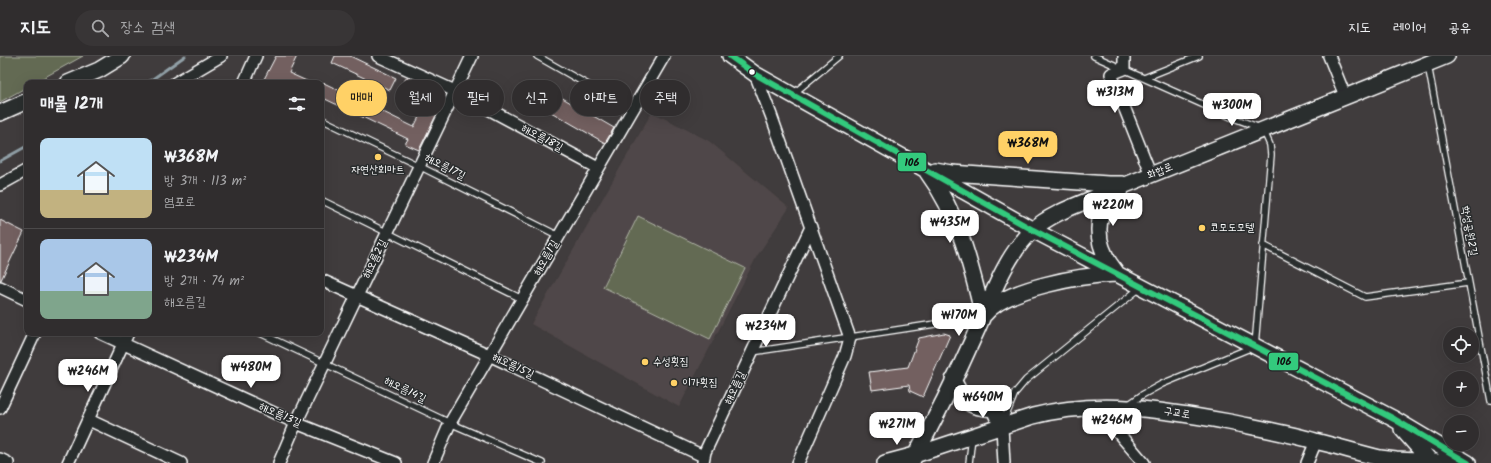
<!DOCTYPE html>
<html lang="ko">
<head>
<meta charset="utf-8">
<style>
  :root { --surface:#302d2e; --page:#383536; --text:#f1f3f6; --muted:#a8a8aa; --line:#4b494a; --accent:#ffd166 }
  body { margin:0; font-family:Kalam,"Poor Story",sans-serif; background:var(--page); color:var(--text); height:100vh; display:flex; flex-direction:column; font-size:15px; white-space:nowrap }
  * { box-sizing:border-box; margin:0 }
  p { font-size:13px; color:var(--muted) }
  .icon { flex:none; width:22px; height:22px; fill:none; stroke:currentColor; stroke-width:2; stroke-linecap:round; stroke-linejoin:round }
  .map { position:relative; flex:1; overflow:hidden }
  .side { position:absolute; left:24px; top:24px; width:300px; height:256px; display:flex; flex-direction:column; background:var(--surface); border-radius:8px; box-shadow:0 4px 16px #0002,0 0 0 1px var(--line) }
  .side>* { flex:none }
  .banner { position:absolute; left:336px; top:24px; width:380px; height:36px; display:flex; gap:8px }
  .tools { position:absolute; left:1443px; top:271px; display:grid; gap:8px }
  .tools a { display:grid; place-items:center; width:36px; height:36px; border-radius:50%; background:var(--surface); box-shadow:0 4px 16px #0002,0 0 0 1px var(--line); font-size:20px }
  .price { position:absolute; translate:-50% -34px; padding:0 9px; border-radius:8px; background:#fff; color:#222; font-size:13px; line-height:26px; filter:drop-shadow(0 1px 2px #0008) }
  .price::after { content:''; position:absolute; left:50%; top:24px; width:12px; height:9px; margin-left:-6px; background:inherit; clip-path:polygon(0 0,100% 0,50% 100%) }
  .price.selected { background:var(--accent); color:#111 }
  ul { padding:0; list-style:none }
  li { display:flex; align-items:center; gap:12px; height:100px; padding:0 16px }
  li+li { border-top:1px solid var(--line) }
  li span { display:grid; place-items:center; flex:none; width:112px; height:80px; border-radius:8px; color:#555 }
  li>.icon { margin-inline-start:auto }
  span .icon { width:48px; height:48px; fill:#fffc; stroke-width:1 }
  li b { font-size:17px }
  h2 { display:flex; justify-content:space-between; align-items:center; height:48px; padding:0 16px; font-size:17px }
  .pill { padding:0 14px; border-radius:18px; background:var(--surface); box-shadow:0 4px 16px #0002,0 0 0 1px var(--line); font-size:14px; line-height:36px }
  .pill.selected { background:var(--accent); color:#111 }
  header { display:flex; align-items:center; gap:24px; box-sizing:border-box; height:56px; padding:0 20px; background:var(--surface); border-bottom:1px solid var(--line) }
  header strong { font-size:19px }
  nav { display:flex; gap:22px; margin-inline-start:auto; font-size:14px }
  .search { width:280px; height:36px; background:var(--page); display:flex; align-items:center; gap:10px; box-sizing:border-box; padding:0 14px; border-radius:22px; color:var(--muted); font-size:15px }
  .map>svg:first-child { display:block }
</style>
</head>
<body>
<header>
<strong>지도</strong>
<div class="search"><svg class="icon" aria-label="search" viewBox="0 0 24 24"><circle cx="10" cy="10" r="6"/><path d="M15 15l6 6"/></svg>장소 검색</div>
<nav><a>지도</a><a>레이어</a><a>공유</a></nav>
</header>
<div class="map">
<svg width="1491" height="407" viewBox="0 0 1491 407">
  <rect width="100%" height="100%" fill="#403c3d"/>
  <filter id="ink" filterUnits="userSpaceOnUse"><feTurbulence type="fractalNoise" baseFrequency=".025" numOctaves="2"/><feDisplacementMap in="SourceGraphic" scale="8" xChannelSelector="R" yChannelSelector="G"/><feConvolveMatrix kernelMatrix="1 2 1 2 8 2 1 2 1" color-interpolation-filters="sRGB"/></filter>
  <g filter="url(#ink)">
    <path fill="#4f4748" d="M652,56L709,85L789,152L757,200L679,351L531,268Z"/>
    <path fill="#636b52" stroke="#b1b5a8" d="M0,0H83L34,27H27V31L0,46Z
      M638,160L745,212L710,283L603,231Z"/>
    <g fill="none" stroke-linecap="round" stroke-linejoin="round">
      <path stroke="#91a0a7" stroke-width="3" d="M147,27L185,0
        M0,105L27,90"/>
    </g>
    <path fill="#736060" stroke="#fff" d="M276,0H297L289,17L311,27H262Z
      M335,0H350L396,22L390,34L332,7Z
      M407,21L424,29L421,35L403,27Z
      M324,27L414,71L432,35L445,41L419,94L405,88L408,83L321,41V34Z
      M559,40L614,72L605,87L551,56Z
      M0,164L24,176L1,224H0Z
      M944,277L950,279L923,341L910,335L909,329L872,334L869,316L908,311L919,282Z"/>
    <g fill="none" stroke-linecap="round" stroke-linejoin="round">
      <defs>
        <path id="lane" d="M537,0L632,54
          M1094,0L1231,61L1263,73L1270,89L1271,99L1255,290L1162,328L1142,339L1128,349
          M1428,9L1491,345
          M1144,22L1199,0
          M793,38L839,0
          M321,63L419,110L559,180
          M321,144L522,243
          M1263,189L1365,241L1468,227
          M260,277L450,367L542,407
          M752,296L981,261
          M1003,367L1015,337L1026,324L1140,232
          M969,407L972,381"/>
        <path id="street" d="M378,0L455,35L598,112
          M1124,0V13L1111,18L1151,119
          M1329,0L1345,40
          M755,18L771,59L850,282L845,300L798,407
          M175,27L221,0
          M244,27L256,0
          M0,129L27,114
          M321,224L489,299L703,400
          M0,231L27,244
          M100,277L296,367L396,407
          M1096,351L1144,407
          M0,352L35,277
          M89,364L181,407
          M1002,371L1004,407
          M0,403L8,407
          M703,406L705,396L811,171
          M68,407L128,277
          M279,407L296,367L472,0
          M433,407L450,367L664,0
          M1307,407L1316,385"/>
        <path id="secondary" d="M730,0L755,18L1033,174L1394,363L1468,407
          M68,27L99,14L122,0
          M0,57L27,45
          M935,114L952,117L1108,128H1122
          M927,116C959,159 971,209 983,260
          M1116,216C1094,189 1091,156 1121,134
          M985,258C1006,232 1083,219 1116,218
          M953,324C956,329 958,334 961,338C968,351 981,352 994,353L1002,371
          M1402,373L1432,407
          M885,407L915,399L1033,360C1099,343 1164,354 1229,366C1258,372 1287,377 1315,385C1337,390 1358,397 1380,402L1396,404L1460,407
          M911,407C935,364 957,319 977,274C992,240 1005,200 1033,174C1050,157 1086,146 1108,136L1447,0"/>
      </defs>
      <use href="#lane" stroke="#fff" stroke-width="8"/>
      <use href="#street" stroke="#fff" stroke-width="14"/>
      <use href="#secondary" stroke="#fff" stroke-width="18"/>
      <use href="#lane" stroke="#2a2d2e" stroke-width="5.5"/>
      <use href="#street" stroke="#2a2d2e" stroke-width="11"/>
      <use href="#secondary" stroke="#2a2d2e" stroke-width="15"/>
      <defs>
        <path id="bus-1" d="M730,0L755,18L1033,174L1394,363L1468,407"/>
      </defs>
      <use href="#bus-1" stroke="#2a2d2e" stroke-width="9"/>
      <use href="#bus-1" stroke="#33ca7d" stroke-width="6"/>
    </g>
  </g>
  <circle fill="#fff" stroke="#2a2d2e" stroke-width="1.5" cx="752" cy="16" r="3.5"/>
  <g fill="#ffd166" stroke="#2a2d2e" stroke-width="1.5">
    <circle cx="378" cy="101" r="4"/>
    <circle cx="1202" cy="172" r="4"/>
    <circle cx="645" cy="306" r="4"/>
    <circle cx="674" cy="327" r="4"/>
  </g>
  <g text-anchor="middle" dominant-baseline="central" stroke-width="3" stroke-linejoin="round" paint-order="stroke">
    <g font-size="11" fill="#fff" stroke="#2a2d2e">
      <text transform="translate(542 82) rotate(28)">해오름18길</text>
      <text transform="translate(445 111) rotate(27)">해오름17길</text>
      <text transform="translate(1160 115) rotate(-22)">화합로</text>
      <text transform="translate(1469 175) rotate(80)">학성공원2길</text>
      <text transform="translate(546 202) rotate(-60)">해오름1길</text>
      <text transform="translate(375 203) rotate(-64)">해오름2길</text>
      <text transform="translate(513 310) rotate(25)">해오름15길</text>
      <text transform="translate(735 332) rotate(-65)">해오름길</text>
      <text transform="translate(405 334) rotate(26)">해오름14길</text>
      <text transform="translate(1177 357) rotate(9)">구교로</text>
      <text transform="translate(280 359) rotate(24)">해오름13길</text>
    </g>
    <g font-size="11" fill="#fff" stroke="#2a2d2e" text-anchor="start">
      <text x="378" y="114" text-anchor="middle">자연산회마트</text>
      <text x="1210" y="172">코모도모텔</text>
      <text x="653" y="306">수성횟집</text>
      <text x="682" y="327">이가횟집</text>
    </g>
  </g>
  <g stroke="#2a2d2e" stroke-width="1.5">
    <rect x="897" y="96" width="30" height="20" rx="4" fill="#33ca7d"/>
    <rect x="1268" y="296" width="31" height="19" rx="4" fill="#33ca7d"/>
  </g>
  <g font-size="11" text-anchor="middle" font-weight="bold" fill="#111">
    <text x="912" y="110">106</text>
    <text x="1284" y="309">106</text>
  </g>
</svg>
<div class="tools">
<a><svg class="icon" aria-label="locate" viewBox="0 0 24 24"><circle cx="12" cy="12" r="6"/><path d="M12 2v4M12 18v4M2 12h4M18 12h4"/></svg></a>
<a>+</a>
<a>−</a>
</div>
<b class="price" style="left:1115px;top:58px">₩313M</b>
<b class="price" style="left:1232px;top:71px">₩300M</b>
<b class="price selected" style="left:1028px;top:109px">₩368M</b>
<b class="price" style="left:1113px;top:171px">₩220M</b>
<b class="price" style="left:950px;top:188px">₩435M</b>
<b class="price" style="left:959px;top:281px">₩170M</b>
<b class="price" style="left:766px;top:292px">₩234M</b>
<b class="price" style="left:251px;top:333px">₩480M</b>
<b class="price" style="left:88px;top:337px">₩246M</b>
<b class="price" style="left:983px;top:363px">₩640M</b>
<b class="price" style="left:1112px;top:386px">₩246M</b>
<b class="price" style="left:897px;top:390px">₩271M</b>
<div class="banner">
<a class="pill selected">매매</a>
<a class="pill">월세</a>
<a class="pill">필터</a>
<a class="pill">신규</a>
<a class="pill">아파트</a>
<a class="pill">주택</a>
</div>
<section class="side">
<h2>매물 12개<svg class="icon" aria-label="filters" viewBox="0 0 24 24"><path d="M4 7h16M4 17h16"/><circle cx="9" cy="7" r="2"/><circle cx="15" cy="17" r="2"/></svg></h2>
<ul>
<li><span style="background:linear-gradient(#bfe0f5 65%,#c2b280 0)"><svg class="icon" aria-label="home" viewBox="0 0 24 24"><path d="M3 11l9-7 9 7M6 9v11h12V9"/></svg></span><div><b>₩368M</b><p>방 3개 · 113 m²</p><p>염포로</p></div></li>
<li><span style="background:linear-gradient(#a9c7e8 65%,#7fa58c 0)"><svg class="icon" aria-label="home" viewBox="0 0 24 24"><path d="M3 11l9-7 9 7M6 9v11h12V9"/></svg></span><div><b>₩234M</b><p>방 2개 · 74 m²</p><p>해오름길</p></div></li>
</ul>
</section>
</div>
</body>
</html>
